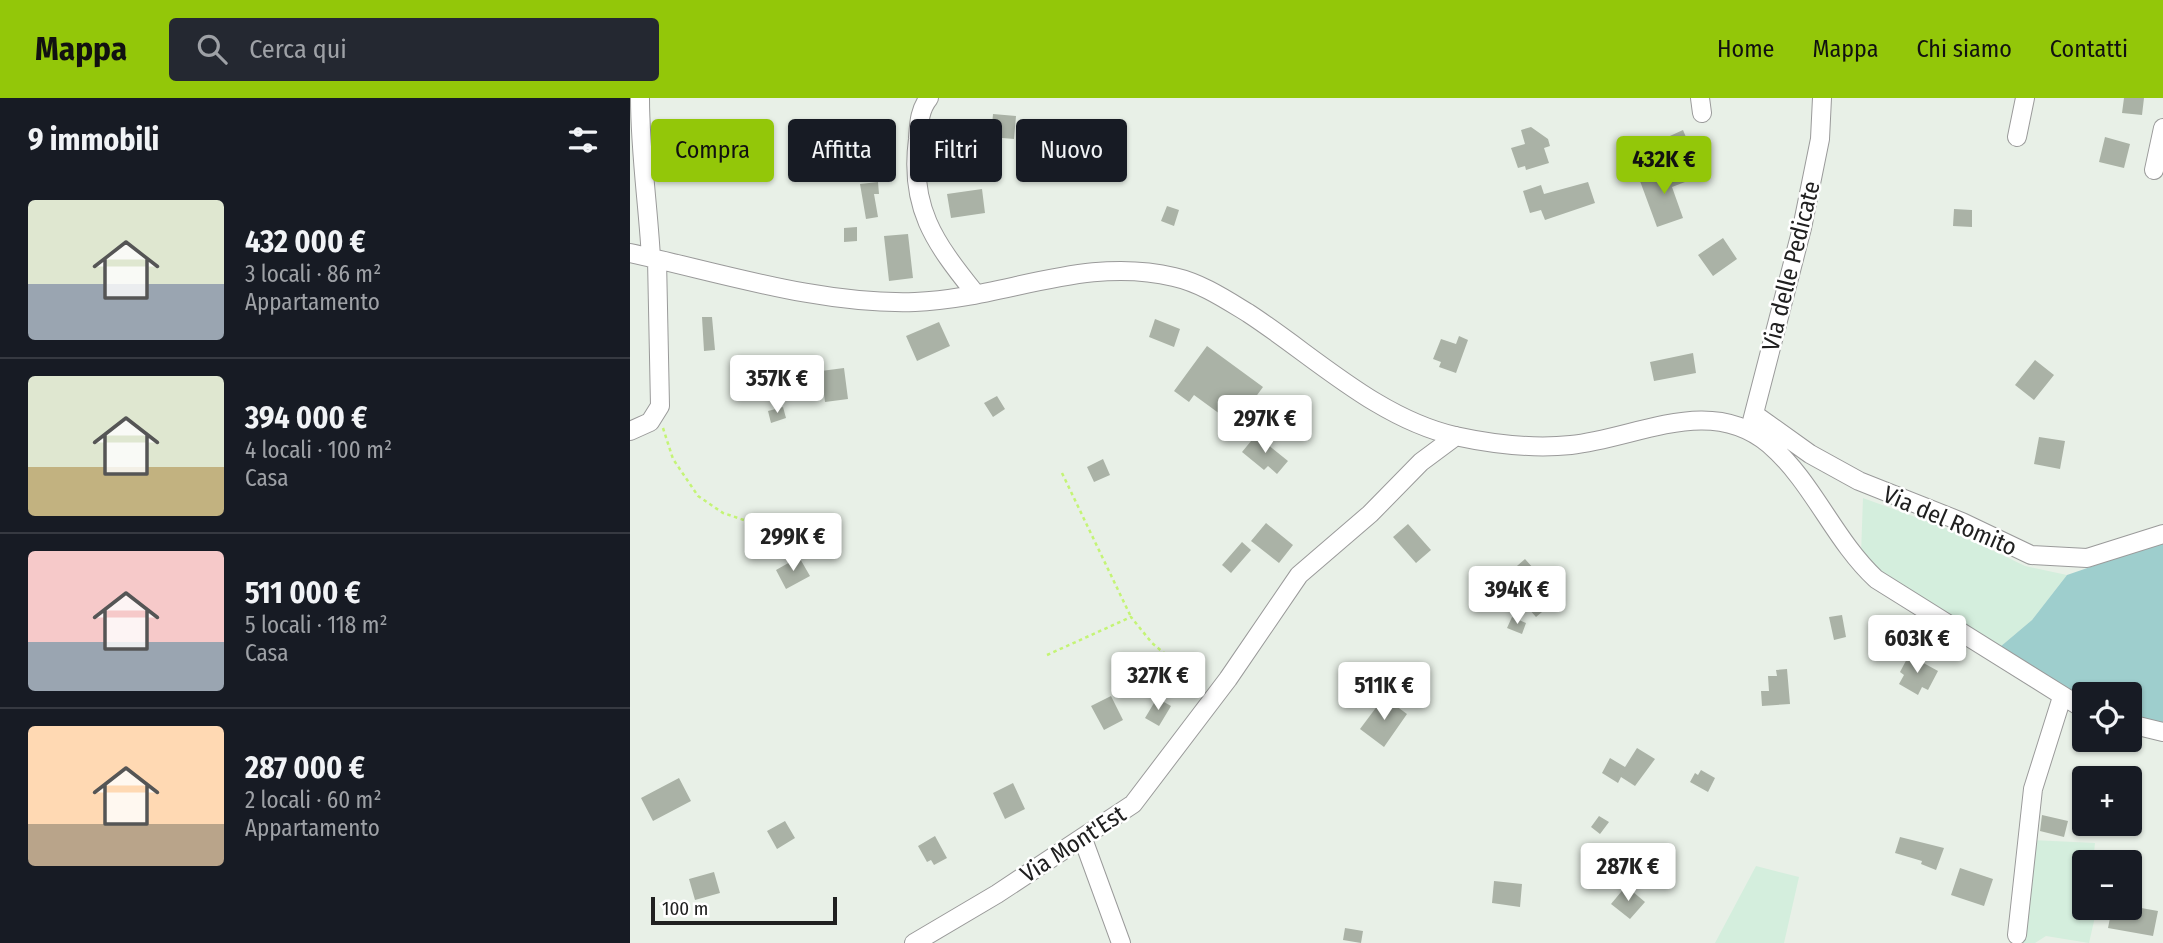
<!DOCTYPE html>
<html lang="it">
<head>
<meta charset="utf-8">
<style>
  :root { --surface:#171b24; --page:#242831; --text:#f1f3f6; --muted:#9ea1a6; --line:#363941; --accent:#93c709 }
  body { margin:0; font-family:"Fira Sans Condensed",sans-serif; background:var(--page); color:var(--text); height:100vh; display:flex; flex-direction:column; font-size:26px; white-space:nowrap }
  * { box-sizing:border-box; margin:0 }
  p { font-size:23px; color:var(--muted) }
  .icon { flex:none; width:38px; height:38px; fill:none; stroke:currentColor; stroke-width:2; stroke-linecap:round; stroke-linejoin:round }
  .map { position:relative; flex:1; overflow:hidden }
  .panel { display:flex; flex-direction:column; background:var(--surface); width:630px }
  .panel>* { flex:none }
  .banner { position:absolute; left:21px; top:21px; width:665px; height:63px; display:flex; gap:14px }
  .fabs { position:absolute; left:1442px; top:584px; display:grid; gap:14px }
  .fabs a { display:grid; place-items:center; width:70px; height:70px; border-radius:7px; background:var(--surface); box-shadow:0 2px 5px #0004; font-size:35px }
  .scale { position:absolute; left:21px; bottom:18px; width:186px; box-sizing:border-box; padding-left:7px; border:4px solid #202020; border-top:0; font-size:19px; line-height:24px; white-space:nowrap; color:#202020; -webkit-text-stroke:5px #fff; paint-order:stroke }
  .price { position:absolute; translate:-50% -60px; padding:0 16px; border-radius:7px; background:#fff; color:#222; font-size:23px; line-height:46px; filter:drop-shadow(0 2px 4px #0008) }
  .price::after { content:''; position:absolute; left:50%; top:42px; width:21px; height:16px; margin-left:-10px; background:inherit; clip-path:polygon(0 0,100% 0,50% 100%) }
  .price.selected { background:var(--accent); color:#111 }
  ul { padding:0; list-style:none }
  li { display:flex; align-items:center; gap:21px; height:175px; padding:0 28px }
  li+li { border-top:2px solid var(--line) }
  li span { display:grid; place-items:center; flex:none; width:196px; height:140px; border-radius:7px; color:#555 }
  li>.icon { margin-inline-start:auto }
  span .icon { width:84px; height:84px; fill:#fffc; stroke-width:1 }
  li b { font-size:30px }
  h2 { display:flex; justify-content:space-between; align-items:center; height:84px; padding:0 28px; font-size:30px }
  .chip { padding:0 24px; border-radius:7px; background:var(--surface); box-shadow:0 2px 5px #0004; font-size:24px; line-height:63px }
  .chip.selected { background:var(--accent); color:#111 }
  header { display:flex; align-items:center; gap:42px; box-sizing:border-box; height:98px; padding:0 35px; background:var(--accent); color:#111 }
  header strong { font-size:33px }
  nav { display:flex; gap:38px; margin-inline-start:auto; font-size:24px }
  .search { width:490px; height:63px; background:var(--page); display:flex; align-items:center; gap:18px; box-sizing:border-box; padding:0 24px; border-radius:7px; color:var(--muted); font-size:26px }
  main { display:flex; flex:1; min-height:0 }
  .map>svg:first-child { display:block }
</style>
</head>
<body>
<header>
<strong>Mappa</strong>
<div class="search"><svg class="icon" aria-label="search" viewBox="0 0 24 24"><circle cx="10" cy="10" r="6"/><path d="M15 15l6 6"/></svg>Cerca qui</div>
<nav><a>Home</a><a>Mappa</a><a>Chi siamo</a><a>Contatti</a></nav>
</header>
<main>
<section class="panel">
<h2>9 immobili<svg class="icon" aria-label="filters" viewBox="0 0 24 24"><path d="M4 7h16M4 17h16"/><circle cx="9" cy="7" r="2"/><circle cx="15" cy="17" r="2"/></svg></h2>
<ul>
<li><span style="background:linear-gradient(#dfe7d0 60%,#9aa5b1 0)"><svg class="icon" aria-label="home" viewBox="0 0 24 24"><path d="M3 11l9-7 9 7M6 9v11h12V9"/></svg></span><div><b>432 000 €</b><p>3 locali · 86 m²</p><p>Appartamento</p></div></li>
<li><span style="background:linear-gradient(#dfe7d0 65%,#c2b280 0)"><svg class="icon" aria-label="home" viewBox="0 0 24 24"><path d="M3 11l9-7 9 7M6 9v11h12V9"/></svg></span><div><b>394 000 €</b><p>4 locali · 100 m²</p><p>Casa</p></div></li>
<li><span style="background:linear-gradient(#f6c9c9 65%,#9aa5b1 0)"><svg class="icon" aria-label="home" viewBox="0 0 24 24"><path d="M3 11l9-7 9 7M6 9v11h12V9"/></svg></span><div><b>511 000 €</b><p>5 locali · 118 m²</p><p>Casa</p></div></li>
<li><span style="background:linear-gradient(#ffd9b3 70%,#b9a48a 0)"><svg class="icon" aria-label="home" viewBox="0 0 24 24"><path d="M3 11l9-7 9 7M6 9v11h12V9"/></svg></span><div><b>287 000 €</b><p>2 locali · 60 m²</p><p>Appartamento</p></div></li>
</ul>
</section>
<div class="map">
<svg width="1533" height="845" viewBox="0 0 1533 845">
  <rect width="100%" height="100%" fill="#e8f0e7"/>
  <path fill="#d4eedd" d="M1233,400L1318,431L1395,468L1437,477L1402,522L1370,549L1263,487L1231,456Z
    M1401,742L1465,745L1463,765H1454V810H1467L1459,845L1416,838L1405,845H1389Z
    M1126,768L1169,779L1154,845H1085Z"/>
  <path fill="#9ececd" d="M1533,444V626L1500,617V597H1454V603L1370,549L1402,522L1437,477Z"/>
  <path fill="#aab2a6" d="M1494,0H1514L1512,17L1492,15Z
    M363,16L386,18L384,41L361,39Z
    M901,29L918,41L920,48L914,50L919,65L896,72L895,68L888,70L881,50L895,46L891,32Z
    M1053,32L1058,44L1023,60L1018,48Z
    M120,35L132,37L129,59L116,57Z
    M1475,39L1500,46L1494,70L1469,64Z
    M456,54L459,67L438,72L435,59Z
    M1049,69L1055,84L1042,89L1053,120L1027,129L1010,83Z
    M248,84L249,96H244L248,119L236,121L230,86Z
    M958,84L965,105L915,122L911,112L900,115L893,93L911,87L914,96Z
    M352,91L355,115L321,120L317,96Z
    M537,108L549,112L544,128L531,123Z
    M1324,111L1342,112V129L1323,128Z
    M227,129V143L214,144V130Z
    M278,136L283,180L259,183L254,138Z
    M1093,140L1107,161L1083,178L1068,157Z
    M72,219H82L85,252L74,253Z
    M525,221L550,231L544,249L519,239Z
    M309,224L320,248L287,263L276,238Z
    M829,238L838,242L826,275L809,269L811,264L803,261L811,241L826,246Z
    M577,248L633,289L605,327L564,297L559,304L544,293Z
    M1063,255L1066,275L1024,283L1020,264Z
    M1405,262L1424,277L1404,302L1385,287Z
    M214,270L218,301L195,304L191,273Z
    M367,298L375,311L363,319L354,305Z
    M153,309L156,320L141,325L138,313Z
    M626,337L658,363L647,376L638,368L634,372L612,354Z
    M1409,339L1435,343L1430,371L1404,366Z
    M473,361L480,377L464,384L457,369Z
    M636,425L663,447L649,465L621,443Z
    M778,426L801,452L786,465L763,439Z
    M612,444L621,452L601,475L592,467Z
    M169,459L180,478L156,491L146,472Z
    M895,461L912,480L916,477L926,489L912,502L918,509L906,519L872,481Z
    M1212,517L1216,539L1204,542L1199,519Z
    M882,519L896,525L892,536L877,530Z
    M1279,557L1308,573L1298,592L1292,589L1288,597L1269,586L1274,577L1270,574Z
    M1157,571L1160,606L1132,608L1131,593H1139L1138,578H1147L1146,572Z
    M481,598L493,622L474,632L461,608Z
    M754,599L777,616L754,649L730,631Z
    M527,600L541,608L529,628L515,620Z
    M1007,650L1025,661L1005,688L991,679L988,685L972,675L980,660L995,669Z
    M1071,672L1085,680L1078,694L1060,684L1065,675L1068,677Z
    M49,680L61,703L23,723L11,700Z
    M383,685L395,711L375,721L363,695Z
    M1412,717L1438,723L1434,739L1410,733Z
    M969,718L979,724L970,736L961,729Z
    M155,723L165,740L147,751L137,733Z
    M305,738L317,760L304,767L301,762L297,764L288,748Z
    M1270,739L1314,750L1306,772L1291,766L1292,763L1265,755Z
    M1330,770L1363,781L1354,808L1321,797Z
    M84,774L90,795L65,802L59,781Z
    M864,783L892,786L890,809L862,805Z
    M996,788L1015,804L1000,821L981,806Z
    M1500,808L1528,813L1523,838L1478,830L1482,810Z
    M715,830L733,833L731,845L713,842Z"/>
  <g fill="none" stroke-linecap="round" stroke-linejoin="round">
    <defs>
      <path id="minor" d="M10,0C10,54 18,106 21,160
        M299,0C289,12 289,27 288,41C279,109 304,144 345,195
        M1070,0L1072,15
        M1387,39L1395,0
        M1524,72L1533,30
        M0,155C92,175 190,207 285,204C373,201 454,157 544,179C571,185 595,201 618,215C684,258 747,320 825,338C862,346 903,351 941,347C1008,340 1079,296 1139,346C1183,384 1204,442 1246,481L1454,611
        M1124,316L1180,356L1229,383L1332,424L1401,457L1457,460L1533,436
        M1121,327L1172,130L1190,41L1192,0
        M0,333L20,324L30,308L27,161
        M1500,626L1533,634
        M453,741L491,845
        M1387,837L1403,691L1432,599
        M284,845L367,796L503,706L598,581L669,477L740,416L791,364L826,338"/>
    </defs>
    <use href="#minor" stroke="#9a9a9a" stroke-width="20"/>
    <path stroke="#c4f475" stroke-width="2.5" stroke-dasharray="3.5 3.5" stroke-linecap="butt" d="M33,330L43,361L68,398L93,415L123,425L162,451
      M432,375L501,519
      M417,557L501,519L522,545L574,588"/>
    <use href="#minor" stroke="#fff" stroke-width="18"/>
  </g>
  <g text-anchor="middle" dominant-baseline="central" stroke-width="5" stroke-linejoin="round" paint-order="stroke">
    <g font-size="24" fill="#202020" stroke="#fff">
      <text transform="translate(1161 168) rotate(-76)">Via delle Pedicate</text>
      <text transform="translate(1320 423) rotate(23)">Via del Romito</text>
      <text transform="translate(443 746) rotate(-33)">Via Mont'Est</text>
    </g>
  </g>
</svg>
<div class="fabs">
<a><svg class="icon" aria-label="locate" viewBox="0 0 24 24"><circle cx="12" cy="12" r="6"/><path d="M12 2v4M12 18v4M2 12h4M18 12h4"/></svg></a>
<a>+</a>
<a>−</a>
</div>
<div class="scale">100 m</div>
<b class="price selected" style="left:1034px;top:98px">432K €</b>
<b class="price" style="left:147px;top:317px">357K €</b>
<b class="price" style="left:635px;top:357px">297K €</b>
<b class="price" style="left:163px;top:475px">299K €</b>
<b class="price" style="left:887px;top:528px">394K €</b>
<b class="price" style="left:1287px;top:577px">603K €</b>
<b class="price" style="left:528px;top:614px">327K €</b>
<b class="price" style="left:754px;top:624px">511K €</b>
<b class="price" style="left:998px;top:805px">287K €</b>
<div class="banner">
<a class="chip selected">Compra</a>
<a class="chip">Affitta</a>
<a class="chip">Filtri</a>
<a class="chip">Nuovo</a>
</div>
</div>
</main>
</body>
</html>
